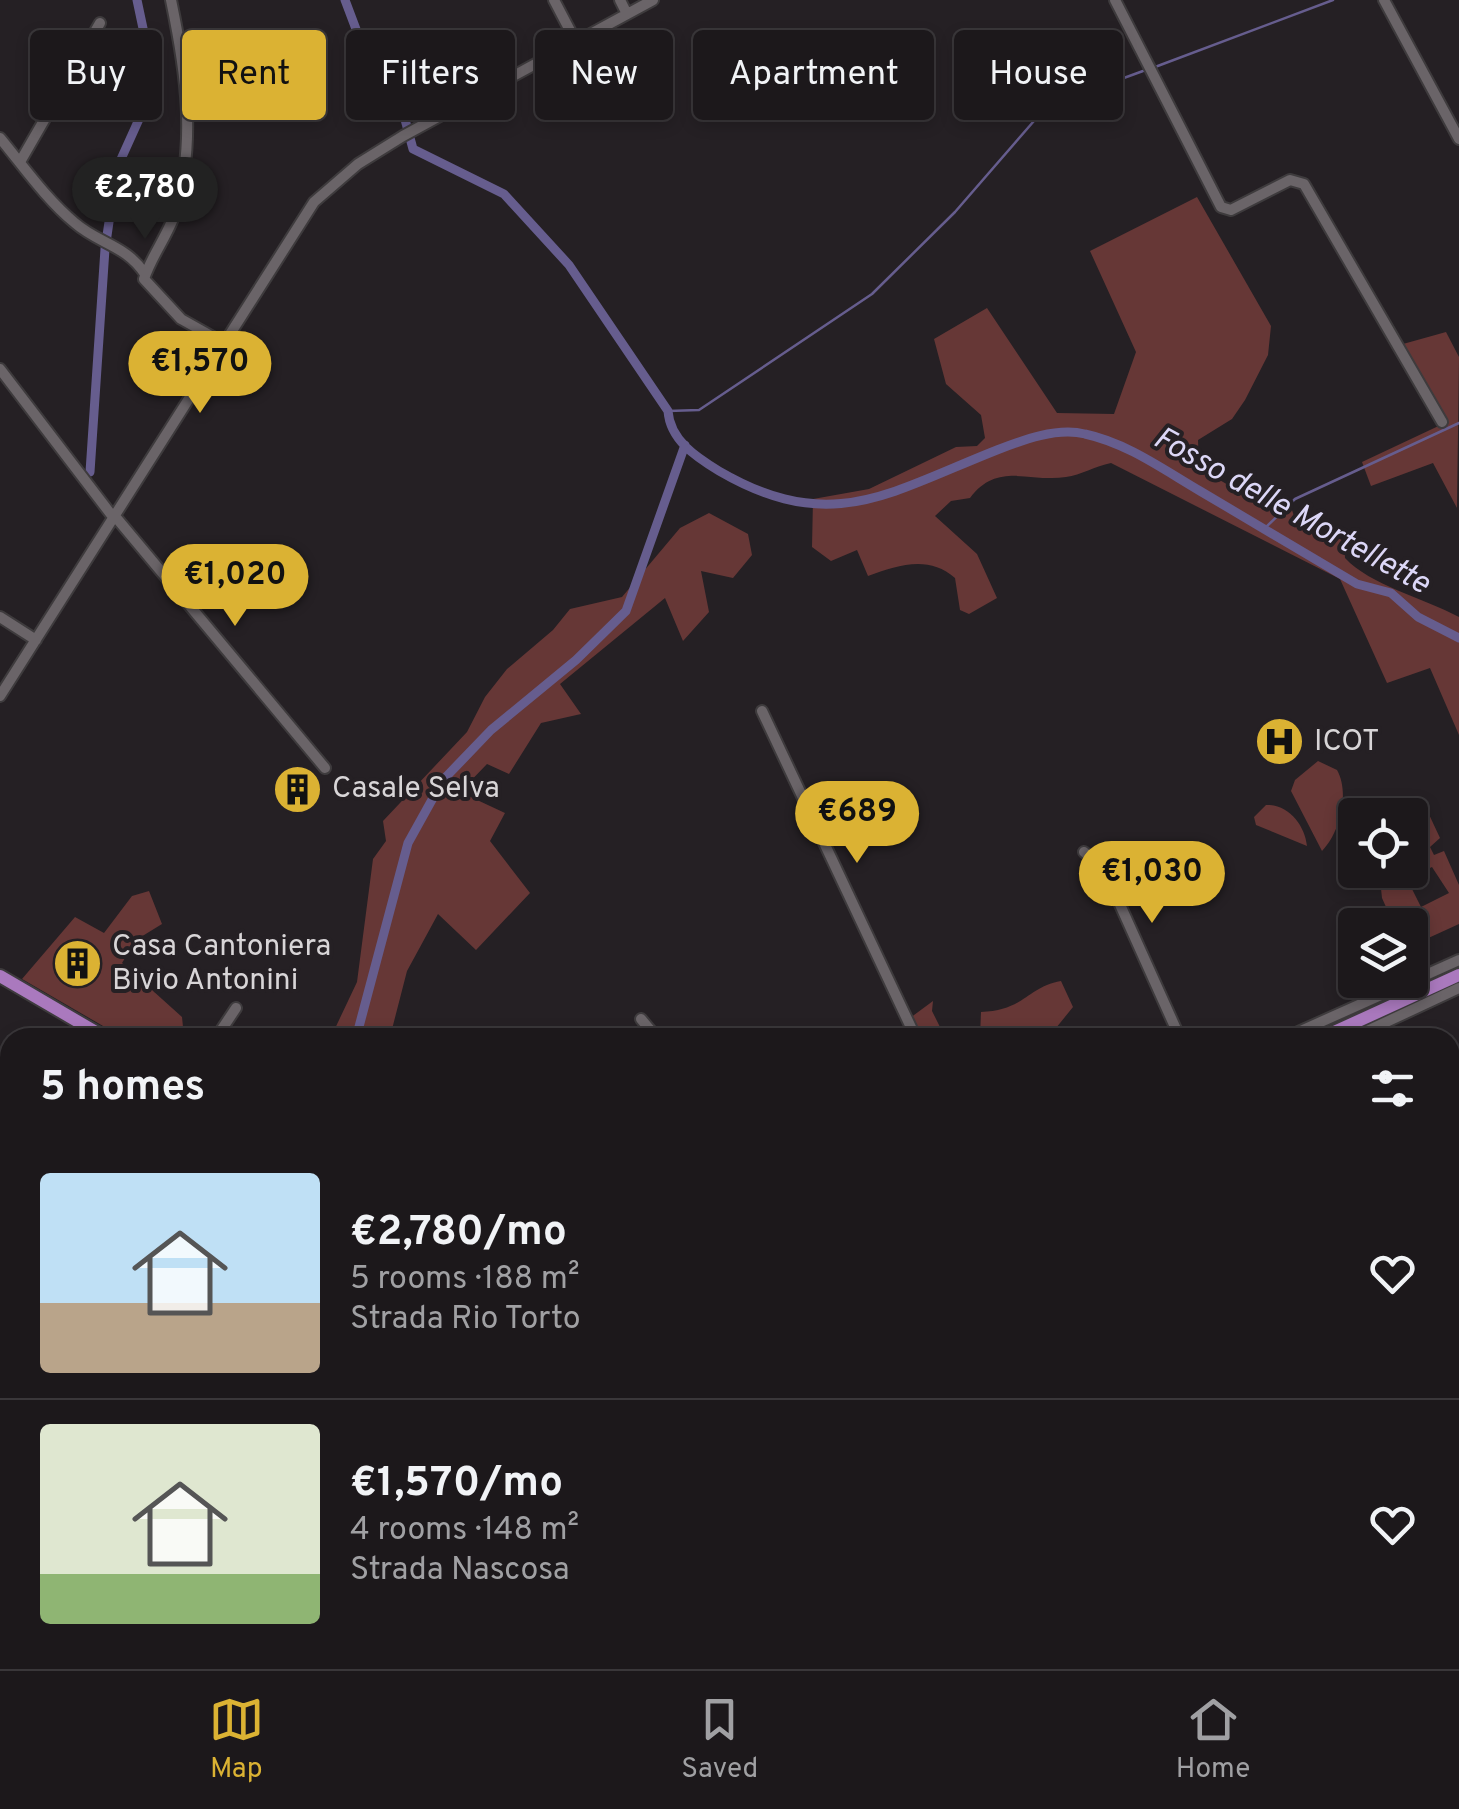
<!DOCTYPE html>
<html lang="en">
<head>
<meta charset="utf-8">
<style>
  :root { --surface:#1c181b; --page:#252124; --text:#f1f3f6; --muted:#a0a0a3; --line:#3a373a; --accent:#dbb233 }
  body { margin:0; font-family:Overpass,sans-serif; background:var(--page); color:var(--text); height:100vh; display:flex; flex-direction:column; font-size:38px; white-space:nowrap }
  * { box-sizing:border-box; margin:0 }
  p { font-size:32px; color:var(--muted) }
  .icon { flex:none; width:55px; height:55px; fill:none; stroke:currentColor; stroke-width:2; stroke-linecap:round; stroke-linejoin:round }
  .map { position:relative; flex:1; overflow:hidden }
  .drawer { position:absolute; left:0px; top:1028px; width:1460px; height:642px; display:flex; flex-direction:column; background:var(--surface); border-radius:30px 30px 0 0; box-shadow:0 5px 15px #0003,0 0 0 2px var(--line) }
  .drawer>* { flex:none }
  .hud { position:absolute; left:30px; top:30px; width:1400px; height:90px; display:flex; gap:20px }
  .fabs { position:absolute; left:1338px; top:798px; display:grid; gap:20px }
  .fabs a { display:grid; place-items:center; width:90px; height:90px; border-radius:10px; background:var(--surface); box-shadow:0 5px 15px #0003,0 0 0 2px var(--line); font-size:50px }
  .price { position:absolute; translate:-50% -85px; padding:0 22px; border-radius:35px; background:var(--accent); color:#111; font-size:32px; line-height:65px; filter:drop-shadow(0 2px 5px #0008) }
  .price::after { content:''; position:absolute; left:50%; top:60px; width:30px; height:22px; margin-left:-15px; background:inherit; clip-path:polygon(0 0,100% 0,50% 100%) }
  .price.active { background:#222; color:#fff }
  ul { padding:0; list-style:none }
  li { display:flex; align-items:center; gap:30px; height:250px; padding:0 40px }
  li+li { border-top:2px solid var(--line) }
  li span { display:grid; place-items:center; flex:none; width:280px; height:200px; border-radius:10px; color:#555 }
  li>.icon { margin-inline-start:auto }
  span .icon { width:120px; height:120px; fill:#fffc; stroke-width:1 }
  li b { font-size:42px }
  h2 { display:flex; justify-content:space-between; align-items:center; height:120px; padding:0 40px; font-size:42px }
  .chip { padding:0 35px; border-radius:10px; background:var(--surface); box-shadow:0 5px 15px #0003,0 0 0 2px var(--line); font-size:35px; line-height:90px }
  .chip.active { background:var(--accent); color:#111 }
  .dock { display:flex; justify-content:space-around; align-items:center; height:140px; border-top:2px solid var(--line); background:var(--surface); font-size:28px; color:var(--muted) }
  .dock a { display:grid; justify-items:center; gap:5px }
  .dock .active { color:var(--accent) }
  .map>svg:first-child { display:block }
</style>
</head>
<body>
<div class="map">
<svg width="1459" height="1669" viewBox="0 0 1459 1669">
  <rect width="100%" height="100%" fill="#252024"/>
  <path fill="#663736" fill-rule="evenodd" d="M1197,197L1271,326L1268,355L1245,400L1232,419L1198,440L1199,468L1254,500H1274L1291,507L1295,519L1344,541L1345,558C1370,585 1423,598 1459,617V735L1430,668L1387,683L1340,579L1111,463C1095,466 1081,475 1066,477C1031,483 998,461 970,498L951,501L935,516L977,554L997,598L969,614L960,610L955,578C929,555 898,565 868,576L857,550L831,561L812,547L813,499L869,489L956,447L977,446L985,438L981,415L946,384L934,339L987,308L1057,413L1114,414L1136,352L1090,251Z
    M1446,332L1459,357L1457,508L1433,463L1371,486L1362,462L1447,422L1403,344Z
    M709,513L748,534L752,555L733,578L701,571L709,612L683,641L665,598L560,684L581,714L541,723L509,774L487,764L460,792L505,813L490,841L530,893L476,950L438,914L407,971L390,1037H331L357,982L373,859L386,841L383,821L467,732L485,697L507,669L553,630L570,609L622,597L680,528Z
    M1318,761L1337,770C1350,793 1340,833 1322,851L1291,791L1295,780Z
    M1266,805C1289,804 1305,826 1307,846L1256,825L1254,817Z
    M1426,808L1440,838L1430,847L1434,855L1444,851L1459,885V924L1424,940L1426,945L1415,950L1410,945V925H1394L1382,898L1379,870H1410V857L1427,849L1412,815ZM1432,867L1449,893L1421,907L1407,879Z
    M149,891L162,924L136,940L122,963L182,1017L184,1037H122L22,979L75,917L104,933L132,896Z
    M1061,981L1073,1007L1056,1028L1063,1037H980L981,1012C1024,1011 1027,987 1061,981Z
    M933,1001L932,1011L945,1037H921L910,1018Z
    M1459,1293V1352L1450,1333V1298Z
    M452,1660H532L530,1669H496Z
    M577,1660H625L624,1669H576Z
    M632,1660H683L681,1669H630Z
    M799,1660H878L876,1669H795Z"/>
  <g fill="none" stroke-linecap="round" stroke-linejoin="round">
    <path stroke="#665d8e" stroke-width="2.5" d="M1155,67L1333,0
      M668,411L699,410L872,294L955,212L1047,106L1143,71
      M1264,529L1295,499L1459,423"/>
    <path stroke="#665d8e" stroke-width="9" d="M345,0L365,53L403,112L413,149L504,194L569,265L668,411C670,440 696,457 719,471C831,536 888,493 997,450C1023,440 1057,427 1085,434C1127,443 1164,470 1200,491C1252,522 1304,553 1357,584L1391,593L1418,617L1459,638
      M90,472L105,249L117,168L140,117L151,66L137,0
      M356,1038L408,843L443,780L491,730L576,660L626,611L685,445
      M0,1568L10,1570"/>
    <defs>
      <path id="minor" d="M171,0C186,72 197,144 174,216C166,238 151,257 144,279L181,319L222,342
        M554,0L576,42
        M620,0L627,14
        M1115,0L1221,207L1231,210L1290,180L1304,184L1442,422
        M1384,0L1459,139
        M0,138C24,167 46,199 75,223C99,244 126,245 145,274
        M20,162L100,23
        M0,369L113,517
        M114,515L325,768
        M0,617L36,640
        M0,696L314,202L358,164L403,136L653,0
        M762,711L916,1038
        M1084,852L1104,869L1180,1038
        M641,1019L657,1038
        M216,1038L236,1008
        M1285,1038L1459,960
        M1352,1038L1459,988
        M431,1660L478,1669
        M728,1662L741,1669
        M377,1669L380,1660
        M628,1669L629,1660
        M792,1669L797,1660
        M919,1669L922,1660
        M1270,1669L1276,1660"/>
      <path id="major" d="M0,976L106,1038
        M1321,1038L1459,975
        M1171,1660L1186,1669
        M40,1669L56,1660
        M69,1669L85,1660
        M101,1669L117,1660"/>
    </defs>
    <use href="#minor" stroke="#3e3b3d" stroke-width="14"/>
    <use href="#major" stroke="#3e3b3d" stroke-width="16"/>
    <use href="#minor" stroke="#6a6468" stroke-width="10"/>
    <use href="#major" stroke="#aa79be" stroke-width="12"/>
  </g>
  <defs>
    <symbol id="hospital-disc" viewBox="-11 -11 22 22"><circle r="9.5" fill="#dbb233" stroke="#252024"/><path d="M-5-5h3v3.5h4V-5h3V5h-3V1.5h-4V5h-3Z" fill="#111"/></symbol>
    <symbol id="building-disc" viewBox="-11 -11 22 22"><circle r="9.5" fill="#dbb233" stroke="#252024"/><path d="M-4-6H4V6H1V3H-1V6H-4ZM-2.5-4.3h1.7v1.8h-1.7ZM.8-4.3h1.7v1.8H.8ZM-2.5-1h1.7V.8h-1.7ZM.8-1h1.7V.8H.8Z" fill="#111"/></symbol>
  </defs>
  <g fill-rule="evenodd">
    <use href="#hospital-disc" x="1252" y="714" width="55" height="55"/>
    <use href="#building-disc" x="270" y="762" width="55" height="55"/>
    <use href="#building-disc" x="50" y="936" width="55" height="55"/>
  </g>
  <g text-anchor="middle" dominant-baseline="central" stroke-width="8" stroke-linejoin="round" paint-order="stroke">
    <g font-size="30" fill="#d8d5d7" stroke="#252024" text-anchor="start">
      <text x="1314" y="742">ICOT</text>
      <text x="332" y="789">Casale Selva</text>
      <text x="112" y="947">Casa Cantoniera<tspan x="112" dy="34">Bivio Antonini</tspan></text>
    </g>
    <g font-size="32" font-style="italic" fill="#dcd7f7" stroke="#252024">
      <text transform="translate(1291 512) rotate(29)">Fosso delle Mortellette</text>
    </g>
  </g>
</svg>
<div class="fabs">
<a><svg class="icon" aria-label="locate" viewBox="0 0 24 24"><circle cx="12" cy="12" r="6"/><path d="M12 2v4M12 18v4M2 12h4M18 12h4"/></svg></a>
<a><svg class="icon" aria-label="layers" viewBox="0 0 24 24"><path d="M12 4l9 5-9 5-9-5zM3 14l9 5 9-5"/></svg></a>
</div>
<b class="price active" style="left:145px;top:242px">€2,780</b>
<b class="price" style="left:200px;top:416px">€1,570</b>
<b class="price" style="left:235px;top:629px">€1,020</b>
<b class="price" style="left:857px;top:866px">€689</b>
<b class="price" style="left:1152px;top:926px">€1,030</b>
<div class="hud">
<a class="chip">Buy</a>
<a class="chip active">Rent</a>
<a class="chip">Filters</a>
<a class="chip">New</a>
<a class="chip">Apartment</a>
<a class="chip">House</a>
</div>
<section class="drawer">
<h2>5 homes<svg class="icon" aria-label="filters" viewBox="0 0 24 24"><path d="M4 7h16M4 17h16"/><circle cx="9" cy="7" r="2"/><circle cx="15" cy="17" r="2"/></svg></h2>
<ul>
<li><span style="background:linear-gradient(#bfe0f5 65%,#b9a48a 0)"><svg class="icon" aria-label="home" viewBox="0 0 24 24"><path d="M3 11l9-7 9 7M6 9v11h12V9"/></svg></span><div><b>€2,780/mo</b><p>5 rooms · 188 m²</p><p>Strada Rio Torto</p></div><svg class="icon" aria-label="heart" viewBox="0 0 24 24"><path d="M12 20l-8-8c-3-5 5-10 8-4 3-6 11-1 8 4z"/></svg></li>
<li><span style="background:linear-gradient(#dfe7d0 75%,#8fb573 0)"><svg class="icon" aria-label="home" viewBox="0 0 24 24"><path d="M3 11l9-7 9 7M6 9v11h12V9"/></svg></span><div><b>€1,570/mo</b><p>4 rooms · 148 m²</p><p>Strada Nascosa</p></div><svg class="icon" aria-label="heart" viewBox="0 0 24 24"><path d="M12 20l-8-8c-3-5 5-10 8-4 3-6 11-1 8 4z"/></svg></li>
</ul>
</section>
</div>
<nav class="dock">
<a class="active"><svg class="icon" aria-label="map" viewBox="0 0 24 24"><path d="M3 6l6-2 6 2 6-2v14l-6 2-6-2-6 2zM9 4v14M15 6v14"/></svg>Map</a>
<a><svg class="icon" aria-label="saved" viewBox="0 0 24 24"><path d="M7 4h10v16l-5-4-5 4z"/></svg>Saved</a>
<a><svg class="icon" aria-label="home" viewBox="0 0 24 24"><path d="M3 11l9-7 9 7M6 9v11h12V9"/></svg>Home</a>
</nav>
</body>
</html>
